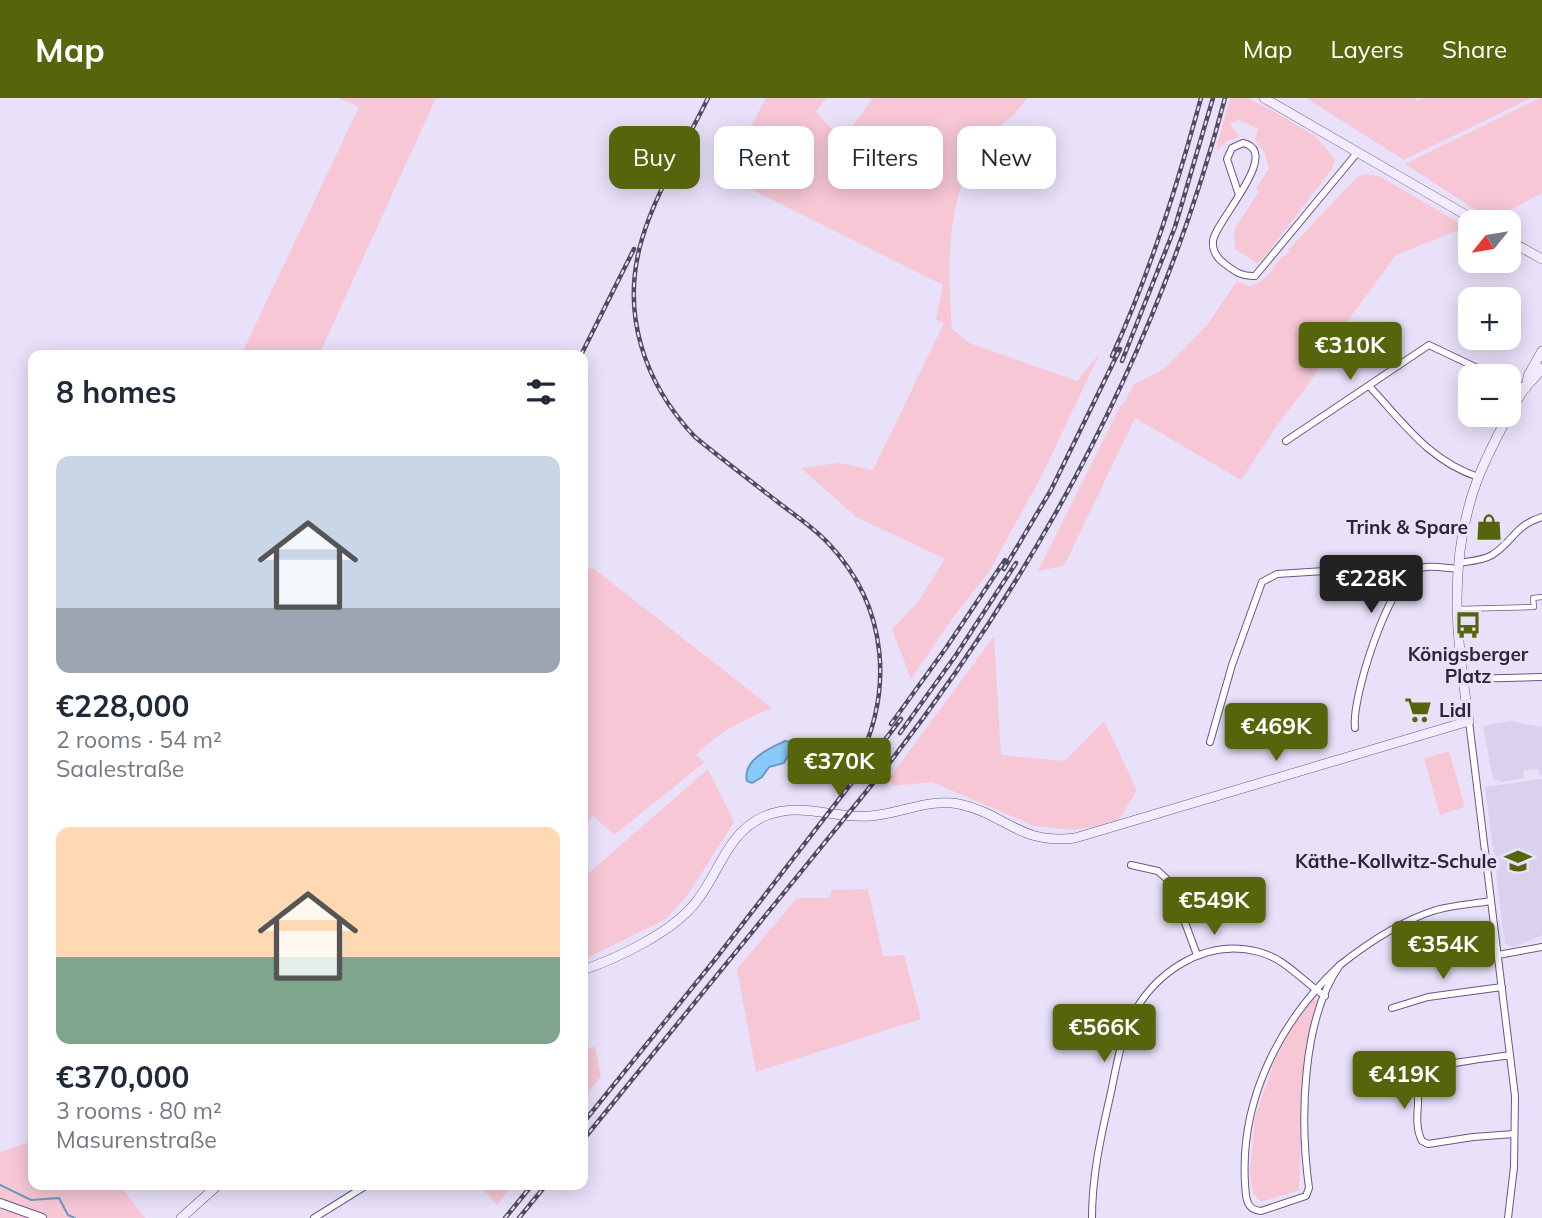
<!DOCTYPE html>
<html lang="en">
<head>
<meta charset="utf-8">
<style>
  :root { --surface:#fff; --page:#f2f2f3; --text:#1f2937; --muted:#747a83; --accent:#56650b }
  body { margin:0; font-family:Mulish,sans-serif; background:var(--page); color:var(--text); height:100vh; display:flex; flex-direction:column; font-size:26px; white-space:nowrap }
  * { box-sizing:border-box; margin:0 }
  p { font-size:23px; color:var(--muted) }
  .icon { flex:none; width:38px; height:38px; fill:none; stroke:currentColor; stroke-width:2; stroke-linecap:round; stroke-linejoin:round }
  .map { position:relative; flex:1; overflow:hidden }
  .details { position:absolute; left:28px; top:252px; width:560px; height:840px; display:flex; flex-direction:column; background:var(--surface); border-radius:14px; box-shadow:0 4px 18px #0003 }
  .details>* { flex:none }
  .guide { position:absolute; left:609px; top:28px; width:665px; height:63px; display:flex; gap:14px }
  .needle { width:46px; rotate:240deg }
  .fabs { position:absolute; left:1458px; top:112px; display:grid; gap:14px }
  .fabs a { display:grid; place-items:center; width:63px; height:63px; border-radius:14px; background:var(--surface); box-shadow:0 4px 18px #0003; font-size:35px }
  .price { position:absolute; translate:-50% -60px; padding:0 16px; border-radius:7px; background:var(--accent); color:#fff; font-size:23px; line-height:46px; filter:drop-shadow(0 2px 4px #0008) }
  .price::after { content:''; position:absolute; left:50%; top:42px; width:21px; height:16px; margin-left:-10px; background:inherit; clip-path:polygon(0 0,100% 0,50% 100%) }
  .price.current { background:#222; color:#fff }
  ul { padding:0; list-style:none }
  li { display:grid; align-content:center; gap:14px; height:371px; padding:0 28px }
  li span { display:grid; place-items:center; height:217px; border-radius:14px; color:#555 }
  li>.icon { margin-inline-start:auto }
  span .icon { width:126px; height:126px; fill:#fffc; stroke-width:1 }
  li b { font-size:30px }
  h2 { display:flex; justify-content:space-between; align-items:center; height:84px; padding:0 28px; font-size:30px }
  .pill { padding:0 24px; border-radius:14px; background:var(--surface); box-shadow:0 4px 18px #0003; font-size:24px; line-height:63px }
  .pill.current { background:var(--accent); color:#fff }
  header { display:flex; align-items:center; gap:42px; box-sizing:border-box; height:98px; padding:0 35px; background:var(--accent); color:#fff }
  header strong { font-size:33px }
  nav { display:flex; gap:38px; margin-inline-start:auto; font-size:24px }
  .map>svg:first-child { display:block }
</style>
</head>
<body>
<header>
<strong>Map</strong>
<nav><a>Map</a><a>Layers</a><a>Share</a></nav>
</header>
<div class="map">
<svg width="1542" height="1120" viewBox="0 0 1542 1120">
  <rect width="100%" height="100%" fill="#e9e1fa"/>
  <path fill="#dad2ed" d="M1511,623L1542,629V677H1540L1538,671L1523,673L1524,680L1502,684L1493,681L1483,628Z
    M1542,681V837L1514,849L1505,846L1485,689Z"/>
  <path fill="#f7c7d5" d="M338,0H436L319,257H241L359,9Z
    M766,0H826L816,14L842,42L873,0H1027L1013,18L995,31L989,30C947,95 946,156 952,231L969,245L1077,283L1100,255L1040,381L988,475L954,518L911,581L892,531L917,505L945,461L856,419L801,370L839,365L873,372L944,225L936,222L943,187L725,78Z
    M1230,0H1248L1282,18L1316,39L1335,61L1332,71L1262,162L1257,165L1235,151L1234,132L1259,93L1256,90L1269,71L1264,54L1255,42L1258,31L1240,22L1230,26L1239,39L1227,43L1218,52L1216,51Z
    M1306,0H1416L1417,2L1423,0H1531L1404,62Z
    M1540,0H1542V95L1491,122L1405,66Z
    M1365,76L1379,78L1466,129L1396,157L1352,217L1310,284L1278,326L1241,382L1135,320L1064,468L1038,473L1120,308L1124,305L1133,287L1164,271L1207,227L1237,183L1250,188C1269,185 1274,161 1291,154L1288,152L1358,78Z
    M593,470L772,610C744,622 717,634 696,657L705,664L614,737L593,718L583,728V477L586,472Z
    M994,538L1001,657L1065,663L1104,623L1137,692L1117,725L1073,732L1034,728L932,684L894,688L888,682Z
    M1449,653L1465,709L1440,717L1424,661Z
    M708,671L734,724L687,798L666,821L583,862V780Z
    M868,791L883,858L904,857L921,921L756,974L737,871L797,800H830L832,792Z
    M1313,901L1318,902V907L1306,956L1303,982L1299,1092L1261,1104L1253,1095L1250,1073L1255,1019L1276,959L1291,931Z
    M595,949L601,978L583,1001V950Z
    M33,1043V1087H120L145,1120H0V1054Z
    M479,1087H513L497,1107Z"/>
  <path fill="#88cbfa" stroke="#6c99c1" stroke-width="2" d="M785,643L792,644L793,648L784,665L769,669L762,679L752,685L747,683C742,662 770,650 785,643Z"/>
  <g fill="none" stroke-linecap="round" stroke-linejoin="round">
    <path stroke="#6c99c1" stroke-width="2" d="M0,1087L31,1102L59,1100L68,1117L75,1120"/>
    <defs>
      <path id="pedestrian" d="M1458,511L1534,509L1533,500L1542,499"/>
      <path id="minor" d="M1239,97L1227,61L1232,50L1243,45C1283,54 1215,123 1213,143C1212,153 1218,161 1225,166C1235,174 1243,179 1255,178L1357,55
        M1508,282L1526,290
        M1369,288C1404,325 1428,362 1478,379
        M1286,343L1429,247L1494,278
        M1458,465C1470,463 1482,463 1492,457C1513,444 1515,427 1542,419
        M1462,581L1542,579
        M1469,623L1515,998L1514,1069L1508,1120
        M1355,630C1351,601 1388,486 1415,472C1427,466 1444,470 1458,471
        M1210,644L1232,567L1262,484L1277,476L1388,469L1406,478
        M1131,767L1158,773L1170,784L1197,857
        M1498,857L1542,849
        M1340,867C1301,922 1300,1025 1309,1090L1306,1098L1261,1113C1245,1112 1246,1098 1245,1085C1240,1001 1280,923 1340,867Z
        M1340,867C1369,844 1401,823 1436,812C1454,807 1473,806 1491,803
        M1392,910L1428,899L1502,889
        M1510,957C1493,960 1436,965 1424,974C1417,981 1418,997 1418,1006C1417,1018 1416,1032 1422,1043L1428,1046L1473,1039L1514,1036
        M314,1120L367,1087
        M1092,1120C1092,1080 1100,1042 1109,1003C1115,978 1118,950 1129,925C1151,876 1204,839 1259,854C1286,861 1302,883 1325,898"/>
      <path id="tertiary" d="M0,1105L42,1120"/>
      <path id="secondary" d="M1264,0L1478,124
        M1508,142L1542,161
        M1526,290L1528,278L1542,253
        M583,872C618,860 673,834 696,804C720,774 727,734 765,718C801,703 833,721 870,718C900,716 929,700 959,706C1006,716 1019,747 1075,740L1469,623C1456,540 1447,462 1478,380C1487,358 1511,309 1525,290C1531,283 1537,278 1542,270
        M181,1120L218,1087"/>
    </defs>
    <use href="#pedestrian" stroke="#69568c" stroke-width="6"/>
    <use href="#minor" stroke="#69568c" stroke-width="8"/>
    <use href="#tertiary" stroke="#69568c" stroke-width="10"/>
    <use href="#secondary" stroke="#69568c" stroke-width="10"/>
    <use href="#pedestrian" stroke="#fff" stroke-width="4.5"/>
    <use href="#minor" stroke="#fff" stroke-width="6"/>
    <use href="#tertiary" stroke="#fff" stroke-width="8"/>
    <use href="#secondary" stroke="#f2ecfe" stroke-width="9"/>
    <defs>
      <path id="rail" d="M708,0C687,43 655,96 642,141C620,215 644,285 695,339C723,362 751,383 779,405C796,418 814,430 828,445C889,509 895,596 854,672
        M581,257L634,151
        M1112,258C1150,175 1177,88 1201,0
        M1122,263L1175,129L1213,0
        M1004,471L1051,392L1120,251
        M891,626L946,550L1005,462
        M900,635L956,557L1016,465
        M583,1025L717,859L901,621
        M583,1042L887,668C1043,467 1160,247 1225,0
        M505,1120L532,1087
        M519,1120L546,1087"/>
    </defs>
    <use href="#rail" stroke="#524a61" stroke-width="4.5"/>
    <use href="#rail" stroke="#e9e1fa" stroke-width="2" stroke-dasharray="5" stroke-linecap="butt"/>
  </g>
  <defs>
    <symbol id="shop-bare" viewBox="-9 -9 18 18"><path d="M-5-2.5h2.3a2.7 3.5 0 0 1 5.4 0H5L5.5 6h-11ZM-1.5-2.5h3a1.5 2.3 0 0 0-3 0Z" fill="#56650b" stroke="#e9e1fa" stroke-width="2.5" paint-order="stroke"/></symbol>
    <symbol id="bus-bare" viewBox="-9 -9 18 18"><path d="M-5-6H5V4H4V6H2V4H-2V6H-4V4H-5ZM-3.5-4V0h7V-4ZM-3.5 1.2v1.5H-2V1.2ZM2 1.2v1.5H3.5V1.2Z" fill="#56650b" stroke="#e9e1fa" stroke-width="2.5" paint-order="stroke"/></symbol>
    <symbol id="supermarket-bare" viewBox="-9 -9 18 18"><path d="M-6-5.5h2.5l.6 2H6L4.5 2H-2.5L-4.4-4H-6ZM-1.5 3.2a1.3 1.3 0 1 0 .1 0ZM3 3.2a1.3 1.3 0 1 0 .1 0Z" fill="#56650b" stroke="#e9e1fa" stroke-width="2.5" paint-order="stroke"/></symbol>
    <symbol id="school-bare" viewBox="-9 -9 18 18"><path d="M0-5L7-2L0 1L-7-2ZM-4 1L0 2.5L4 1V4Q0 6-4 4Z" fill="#56650b" stroke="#e9e1fa" stroke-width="2.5" paint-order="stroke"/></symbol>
  </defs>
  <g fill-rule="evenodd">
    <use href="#shop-bare" x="1470" y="410" width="38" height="38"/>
    <use href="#bus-bare" x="1449" y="508" width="38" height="38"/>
    <use href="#supermarket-bare" x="1399" y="593" width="38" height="38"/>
    <use href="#school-bare" x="1499" y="744" width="38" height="38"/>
  </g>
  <g text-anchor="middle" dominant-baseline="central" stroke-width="7" stroke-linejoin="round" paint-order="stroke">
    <g font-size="19" font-weight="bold" fill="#2c243b" stroke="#e9e1fa" text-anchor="end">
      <text x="1468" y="429">Trink &amp; Spare</text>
      <text x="1468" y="556" text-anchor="middle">Königsberger<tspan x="1468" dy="22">Platz</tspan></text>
      <text x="1439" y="612" text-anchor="start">Lidl</text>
      <text x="1497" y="763">Käthe-Kollwitz-Schule</text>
    </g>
  </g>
</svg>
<div class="fabs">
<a><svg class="needle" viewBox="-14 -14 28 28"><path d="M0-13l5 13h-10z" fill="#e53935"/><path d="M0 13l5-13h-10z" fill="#747a83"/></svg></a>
<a>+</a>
<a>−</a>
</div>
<b class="price" style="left:1350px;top:284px">€310K</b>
<b class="price current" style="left:1371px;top:517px">€228K</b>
<b class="price" style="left:1276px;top:665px">€469K</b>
<b class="price" style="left:839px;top:700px">€370K</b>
<b class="price" style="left:1214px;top:839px">€549K</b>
<b class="price" style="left:1443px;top:883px">€354K</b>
<b class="price" style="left:1104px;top:966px">€566K</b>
<b class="price" style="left:1404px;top:1013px">€419K</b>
<div class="guide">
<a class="pill current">Buy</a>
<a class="pill">Rent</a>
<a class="pill">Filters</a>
<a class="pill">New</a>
</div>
<section class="details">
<h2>8 homes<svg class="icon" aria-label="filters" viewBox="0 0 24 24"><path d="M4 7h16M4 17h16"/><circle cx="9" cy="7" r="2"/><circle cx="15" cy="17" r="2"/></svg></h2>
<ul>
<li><span style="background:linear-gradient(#c9d6e8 70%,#9aa5b1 0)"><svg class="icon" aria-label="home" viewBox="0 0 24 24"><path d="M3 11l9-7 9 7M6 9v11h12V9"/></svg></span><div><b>€228,000</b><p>2 rooms · 54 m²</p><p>Saalestraße</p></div></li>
<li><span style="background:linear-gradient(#ffd9b3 60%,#7fa58c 0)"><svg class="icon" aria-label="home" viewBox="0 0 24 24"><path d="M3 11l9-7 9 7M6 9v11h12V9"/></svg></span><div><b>€370,000</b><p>3 rooms · 80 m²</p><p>Masurenstraße</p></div></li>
</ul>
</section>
</div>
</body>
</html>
